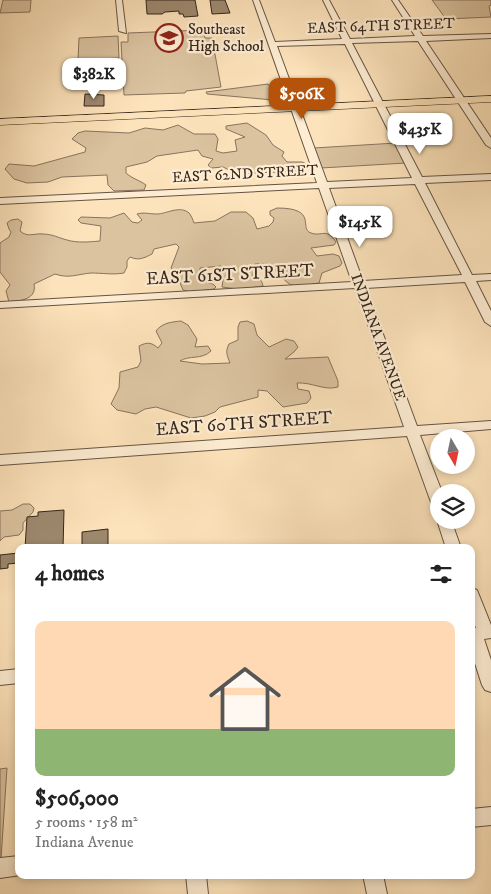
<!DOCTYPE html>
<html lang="en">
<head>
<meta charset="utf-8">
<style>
  :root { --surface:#fff; --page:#f6f6f6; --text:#222; --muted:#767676; --accent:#b45309 }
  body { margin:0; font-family:"IM FELL DW Pica",serif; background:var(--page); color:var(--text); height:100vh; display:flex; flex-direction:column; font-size:19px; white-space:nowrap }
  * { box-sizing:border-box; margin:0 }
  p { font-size:16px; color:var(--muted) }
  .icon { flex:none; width:28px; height:28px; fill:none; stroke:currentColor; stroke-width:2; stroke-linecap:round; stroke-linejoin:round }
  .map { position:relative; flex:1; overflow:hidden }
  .sheet { position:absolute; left:15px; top:544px; width:460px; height:335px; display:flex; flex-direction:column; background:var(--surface); border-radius:10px; box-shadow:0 2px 8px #0003 }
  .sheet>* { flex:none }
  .needle { width:32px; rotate:171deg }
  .fabs { position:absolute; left:430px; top:429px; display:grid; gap:10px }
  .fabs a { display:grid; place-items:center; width:45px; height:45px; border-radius:50%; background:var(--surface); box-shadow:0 2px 8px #0003; font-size:25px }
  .price { position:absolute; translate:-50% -42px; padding:0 11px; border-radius:10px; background:#fff; color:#222; font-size:16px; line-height:32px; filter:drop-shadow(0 1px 2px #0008) }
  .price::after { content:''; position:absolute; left:50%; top:30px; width:15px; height:11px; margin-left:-8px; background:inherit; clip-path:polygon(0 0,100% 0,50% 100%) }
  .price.on { background:var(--accent); color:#fff }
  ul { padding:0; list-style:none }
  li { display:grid; align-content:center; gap:10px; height:265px; padding:0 20px }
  li span { display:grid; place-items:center; height:155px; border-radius:10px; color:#555 }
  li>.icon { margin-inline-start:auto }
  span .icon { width:90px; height:90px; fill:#fffc; stroke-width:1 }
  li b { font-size:21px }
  h2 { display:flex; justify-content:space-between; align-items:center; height:60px; padding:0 20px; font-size:21px }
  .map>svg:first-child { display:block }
</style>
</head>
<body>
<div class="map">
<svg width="491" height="894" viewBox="0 0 491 894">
  <rect width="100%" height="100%" fill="#fde3bb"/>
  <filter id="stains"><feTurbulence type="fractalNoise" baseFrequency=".004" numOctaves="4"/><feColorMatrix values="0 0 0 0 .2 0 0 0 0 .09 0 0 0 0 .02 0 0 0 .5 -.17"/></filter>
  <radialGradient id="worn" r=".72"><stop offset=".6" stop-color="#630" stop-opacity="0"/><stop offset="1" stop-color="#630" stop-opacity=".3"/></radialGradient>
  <path fill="#dbc3a0" stroke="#88745e" d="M3,0H31L30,12L0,13Z
    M432,0H491V5L489,6L491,17L446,19Z
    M203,30L205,38H212L221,87L186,91L185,93L124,95L121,42H128V33Z
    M118,36L119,58L78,60L79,38Z
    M268,84L275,94L273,100L207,94L206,92Z
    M247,123L266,135L273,145L284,152L282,156L287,162H302L309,165L308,168L296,171L237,174L223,167L211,168L208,165L213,159L202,156L198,150L157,156L147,162L126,167V173C133,179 139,180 146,185L144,190L114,191L108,185L107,175L62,177L48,182L27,183L14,179L5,169L9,164L34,166L85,152L86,148L72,139L78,133L85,131L129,133L145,128L163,130L178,125L194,134H215L218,139L216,151L223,153L237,151L235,140L245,137L226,129V126Z
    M396,143L406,163L321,168L314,148Z
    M277,208C319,208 298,229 311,233C322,237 326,227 336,242L334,245L311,248L317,256L333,254L339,256L342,263L340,266L322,273L319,283C311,284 302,287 295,286C278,282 280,262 255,264L252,277C258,278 262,279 263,286L238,289L222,287L223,280L221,266L200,268V274L205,282L213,284L216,287L214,289L191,292L183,290L175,271L171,268L179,247L176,244L154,249L152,254C144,258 139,261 130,257L127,261V267L124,273C113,275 103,273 91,273C78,274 69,279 55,274L34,284C37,299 21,301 9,302L6,291L10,285L0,272V243L9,237L11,232L9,229L7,223L11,220L18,219L22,222L20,231C28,238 34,233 43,234C52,234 59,238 67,240C77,243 89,242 100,241L101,226L81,223L78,220L81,217L110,218L124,213L132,222L138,223L142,220L137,214C143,212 150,214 157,214C166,214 180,205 189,213C191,215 193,220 194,223L215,221L231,212H246L253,218L257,229L269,226L273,222L274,218L270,215V211Z
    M181,321L188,325L197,339L195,347L208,346L211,351C202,360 189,355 180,361L202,364L230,363C227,355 225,352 229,344L238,340V327L240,322L247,321L254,324L257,335L269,347L286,339L294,341L298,347L294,352L285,359L328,357L338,381V387C324,391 312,382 297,383L298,389L309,391L311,398L307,403L283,407L267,391L258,390V397L220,407L215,412L205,416L191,418L156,407L145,409L136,414L117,410L111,404L119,388L120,372L138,367L141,361L139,346C147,342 151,342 158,348L162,343L156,331C162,323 171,322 181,321Z
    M23,504H30L34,508L33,512L23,523V530L19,535L4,537L0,541V511L12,510Z
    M7,768L1,859H0V769Z"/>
  <path fill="#9d886e" stroke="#34251b" d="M146,0H195L198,16L184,17L183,14H179V11L165,12L162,14H147Z
    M210,0H225L230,13L212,14Z
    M85,94L104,95V106H84Z
    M64,510L63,548H25L27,517L38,516V512Z
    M108,529V548H82V532Z
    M18,553V563L8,564V568L0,569V555Z"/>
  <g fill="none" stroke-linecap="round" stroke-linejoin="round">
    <defs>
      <path id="minor" d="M116,0H122L126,33L119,31Z
        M253,0H259L275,42L342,39L323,0H329L350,39L415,36L392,0H398L423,36L491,34V38L426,41L491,138V148L486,145L418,41L352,43L422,177L491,174V180L425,183L472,275L491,274V280L476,281L491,311V326L485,322L465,282L366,288L417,426L491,421V429L420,435L442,492H439V510L434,509L432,505L407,436L0,465V455L404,427L355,288L0,308V302L352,282L319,188L0,204V198L317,183ZM345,44L412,178L327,182L277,46ZM415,184L462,275L363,281L329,188Z
        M439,516V520H451L461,548H446L437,520Z
        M471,588L477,590L491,625V638L484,639L491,660V692L485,690L482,685L471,651V628H476L471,616Z
        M19,669V683L0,685V671Z
        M491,807V825L471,827V809Z
        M19,856V875H21L0,878V858Z
        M186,875H206L208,894H188Z
        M363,875H383L387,894H367Z"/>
      <path id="major" d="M491,96V102L0,125V119Z"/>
    </defs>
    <use href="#minor" stroke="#665443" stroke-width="2"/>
    <use href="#major" stroke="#34251b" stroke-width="1"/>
    <use href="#minor" fill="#feedd3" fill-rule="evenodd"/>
    <use href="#major" fill="#fde3bb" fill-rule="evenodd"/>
  </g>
  <defs>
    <symbol id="school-ring" viewBox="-11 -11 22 22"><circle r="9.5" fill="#feedd3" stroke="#8f2418" stroke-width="1.5"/><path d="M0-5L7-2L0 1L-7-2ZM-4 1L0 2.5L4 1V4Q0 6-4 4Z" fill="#8f2418"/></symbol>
  </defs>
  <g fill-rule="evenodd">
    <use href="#school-ring" x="153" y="22" width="32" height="32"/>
  </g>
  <g text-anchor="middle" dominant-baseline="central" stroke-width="4.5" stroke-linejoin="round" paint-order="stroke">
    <g font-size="15" fill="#34251b" stroke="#feedd3">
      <text transform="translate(381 26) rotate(-2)">EAST 64TH STREET</text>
      <text transform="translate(245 174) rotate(-3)">EAST 62ND STREET</text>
      <text transform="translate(378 337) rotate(70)">INDIANA AVENUE</text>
    </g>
    <g font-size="15" fill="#34251b" stroke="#feedd3" text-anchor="start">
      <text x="188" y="29">Southeast<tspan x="188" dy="17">High School</tspan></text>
    </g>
    <g font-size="18" fill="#34251b" stroke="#feedd3">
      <text transform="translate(230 275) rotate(-3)">EAST 61ST STREET</text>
      <text transform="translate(244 424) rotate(-4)">EAST 60TH STREET</text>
    </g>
  </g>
  <rect width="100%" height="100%" filter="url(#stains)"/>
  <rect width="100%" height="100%" fill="url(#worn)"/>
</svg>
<div class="fabs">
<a><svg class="needle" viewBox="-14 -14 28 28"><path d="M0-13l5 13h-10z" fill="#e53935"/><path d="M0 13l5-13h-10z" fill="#767676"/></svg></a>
<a><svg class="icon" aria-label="layers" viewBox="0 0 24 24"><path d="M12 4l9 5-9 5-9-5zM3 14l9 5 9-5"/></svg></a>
</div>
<b class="price" style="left:94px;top:100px">$382K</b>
<b class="price on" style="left:302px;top:120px">$506K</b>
<b class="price" style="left:420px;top:155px">$435K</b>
<b class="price" style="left:360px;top:248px">$145K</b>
<section class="sheet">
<h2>4 homes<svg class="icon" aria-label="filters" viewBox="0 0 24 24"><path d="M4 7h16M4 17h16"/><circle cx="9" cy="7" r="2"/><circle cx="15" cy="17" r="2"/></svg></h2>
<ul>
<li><span style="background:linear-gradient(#ffd9b3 70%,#8fb573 0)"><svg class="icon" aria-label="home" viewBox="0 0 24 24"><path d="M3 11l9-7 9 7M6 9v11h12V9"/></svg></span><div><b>$506,000</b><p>5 rooms · 158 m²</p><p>Indiana Avenue</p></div></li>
</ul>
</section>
</div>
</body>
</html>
